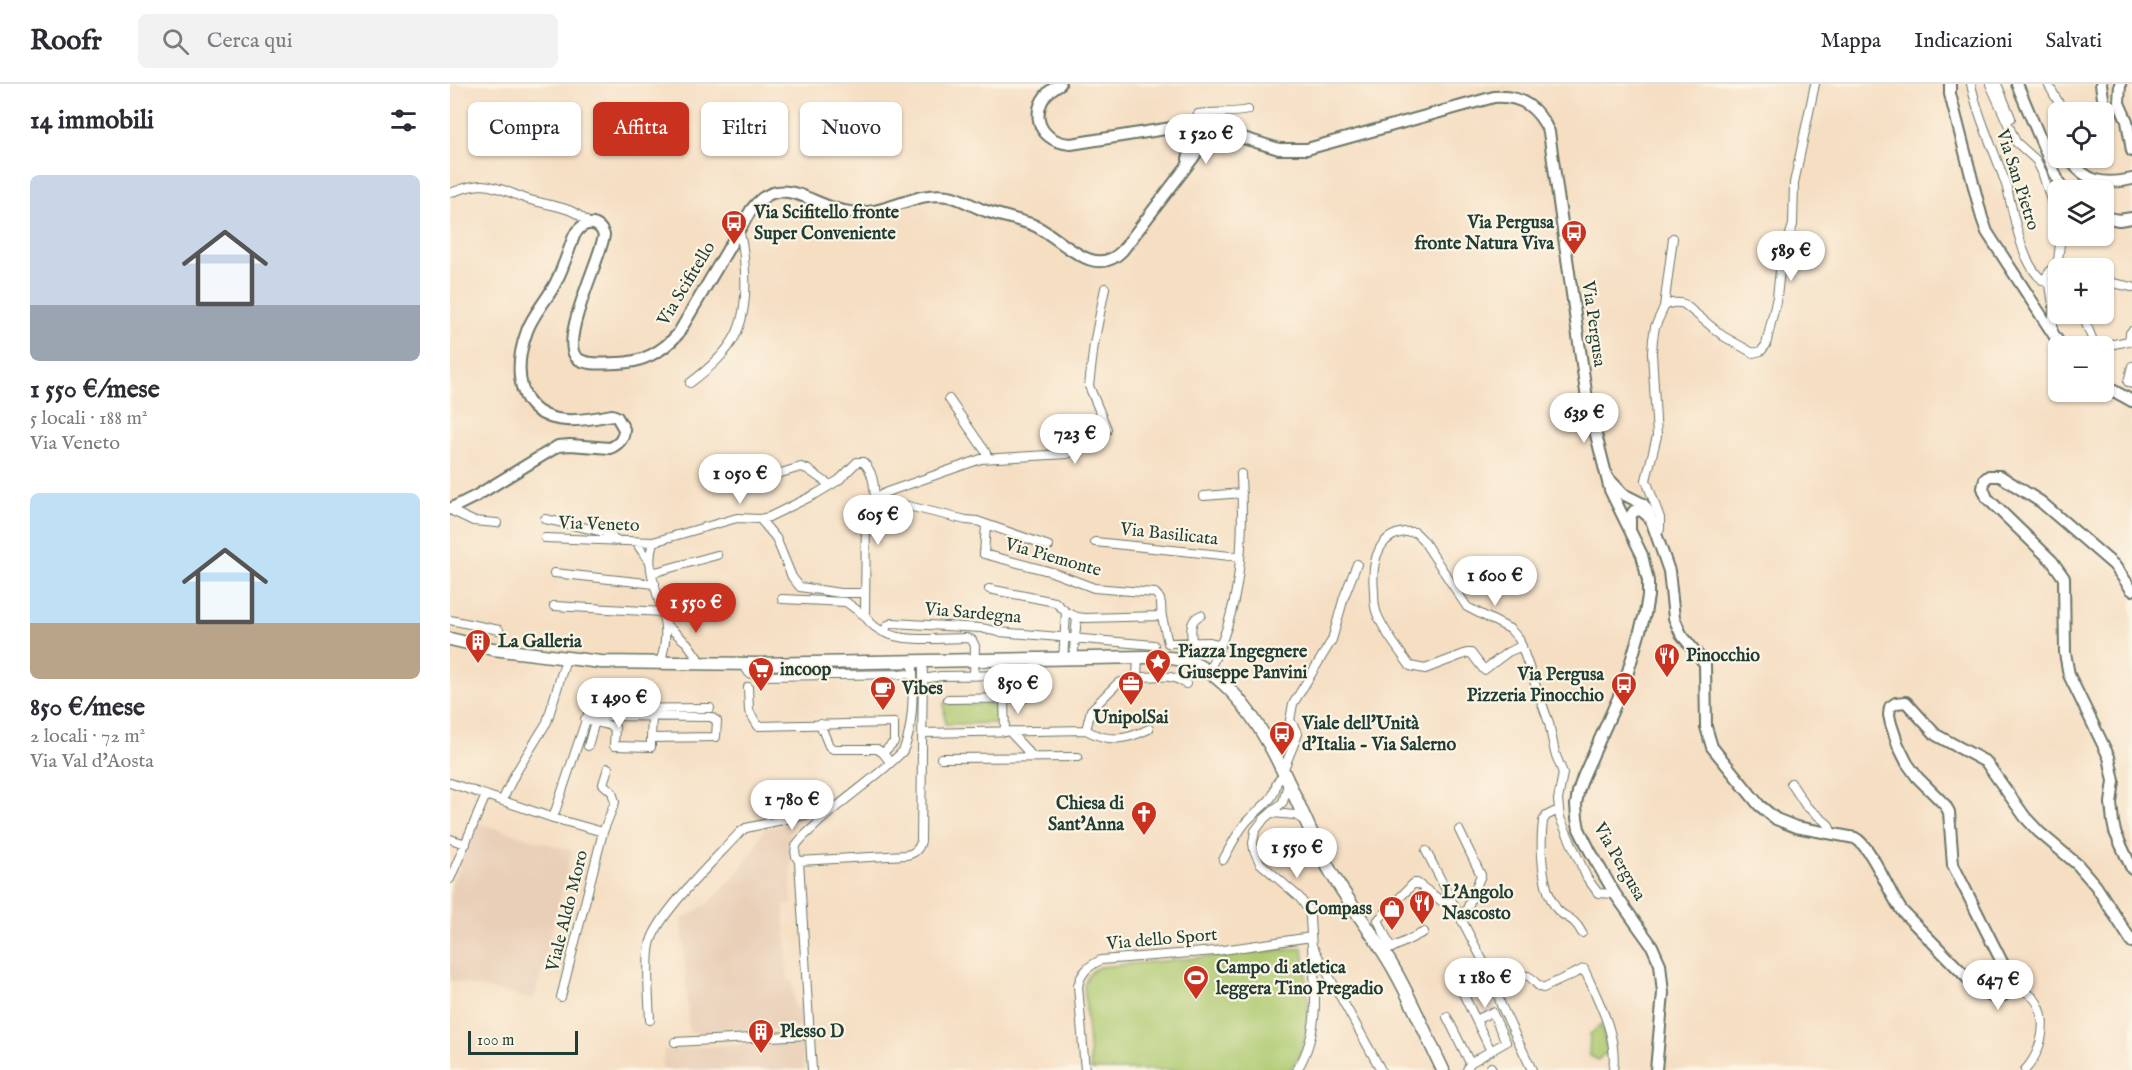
<!DOCTYPE html>
<html lang="it">
<head>
<meta charset="utf-8">
<style>
  :root { --surface:#fff; --page:#f2f2f3; --text:#2b2b33; --muted:#7c7c81; --line:#e1e1e2; --accent:#c8321e }
  body { margin:0; font-family:"IM FELL English",serif; background:var(--page); color:var(--text); height:100vh; display:flex; flex-direction:column; font-size:22px; white-space:nowrap }
  * { box-sizing:border-box; margin:0 }
  p { font-size:20px; color:var(--muted) }
  .icon { flex:none; width:33px; height:33px; fill:none; stroke:currentColor; stroke-width:2; stroke-linecap:round; stroke-linejoin:round }
  .map { position:relative; flex:1; overflow:hidden }
  .panel { display:flex; flex-direction:column; background:var(--surface); width:450px }
  .panel>* { flex:none }
  .guide { position:absolute; left:18px; top:18px; width:570px; height:54px; display:flex; gap:12px }
  .tools { position:absolute; left:1598px; top:18px; display:grid; gap:12px }
  .tools a { display:grid; place-items:center; width:66px; height:66px; border-radius:9px; background:var(--surface); box-shadow:0 2px 4px #0004; font-size:30px }
  .scale { position:absolute; left:18px; bottom:15px; width:110px; box-sizing:border-box; padding-left:6px; border:3px solid #1f3d34; border-top:0; font-size:16px; line-height:21px; white-space:nowrap; color:#1f3d34; -webkit-text-stroke:4px #fcf5e5; paint-order:stroke }
  .price { position:absolute; translate:-50% -51px; padding:0 14px; border-radius:21px; background:#fff; color:#222; font-size:20px; line-height:39px; filter:drop-shadow(0 2px 3px #0008) }
  .price::after { content:''; position:absolute; left:50%; top:36px; width:18px; height:14px; margin-left:-9px; background:inherit; clip-path:polygon(0 0,100% 0,50% 100%) }
  .price.selected { background:var(--accent); color:#fff }
  ul { padding:0; list-style:none }
  li { display:grid; align-content:center; gap:12px; height:318px; padding:0 30px }
  li span { display:grid; place-items:center; height:186px; border-radius:9px; color:#555 }
  li>.icon { margin-inline-start:auto }
  span .icon { width:108px; height:108px; fill:#fffc; stroke-width:1 }
  li b { font-size:26px }
  h2 { display:flex; justify-content:space-between; align-items:center; height:72px; padding:0 30px; font-size:26px }
  .pill { padding:0 21px; border-radius:9px; background:var(--surface); box-shadow:0 2px 4px #0004; font-size:21px; line-height:54px }
  .pill.selected { background:var(--accent); color:#fff }
  header { display:flex; align-items:center; gap:36px; box-sizing:border-box; height:84px; padding:0 30px; background:var(--surface); border-bottom:2px solid var(--line) }
  header strong { font-size:28px }
  nav { display:flex; gap:33px; margin-inline-start:auto; font-size:21px }
  .search { width:420px; height:54px; background:var(--page); display:flex; align-items:center; gap:15px; box-sizing:border-box; padding:0 21px; border-radius:9px; color:var(--muted); font-size:22px }
  main { display:flex; flex:1; min-height:0 }
  .map>svg:first-child { display:block }
</style>
</head>
<body>
<header>
<strong>Roofr</strong>
<div class="search"><svg class="icon" aria-label="search" viewBox="0 0 24 24"><circle cx="10" cy="10" r="6"/><path d="M15 15l6 6"/></svg>Cerca qui</div>
<nav><a>Mappa</a><a>Indicazioni</a><a>Salvati</a></nav>
</header>
<main>
<section class="panel">
<h2>14 immobili<svg class="icon" aria-label="filters" viewBox="0 0 24 24"><path d="M4 7h16M4 17h16"/><circle cx="9" cy="7" r="2"/><circle cx="15" cy="17" r="2"/></svg></h2>
<ul>
<li><span style="background:linear-gradient(#c9d6e8 70%,#9aa5b1 0)"><svg class="icon" aria-label="home" viewBox="0 0 24 24"><path d="M3 11l9-7 9 7M6 9v11h12V9"/></svg></span><div><b>1 550 €/mese</b><p>5 locali · 188 m²</p><p>Via Veneto</p></div></li>
<li><span style="background:linear-gradient(#bfe0f5 70%,#b9a48a 0)"><svg class="icon" aria-label="home" viewBox="0 0 24 24"><path d="M3 11l9-7 9 7M6 9v11h12V9"/></svg></span><div><b>850 €/mese</b><p>2 locali · 72 m²</p><p>Via Val d'Aosta</p></div></li>
</ul>
</section>
<div class="map">
<svg width="1682" height="986" viewBox="0 0 1682 986">
  <rect width="100%" height="100%" fill="#fcf5e5"/>
  <filter id="ink" filterUnits="userSpaceOnUse"><feTurbulence type="fractalNoise" baseFrequency=".0167" numOctaves="2"/><feDisplacementMap in="SourceGraphic" scale="12" xChannelSelector="R" yChannelSelector="G"/><feConvolveMatrix kernelMatrix="1 2 1 2 8 2 1 2 1" color-interpolation-filters="sRGB"/></filter>
  <filter id="wash" filterUnits="userSpaceOnUse"><feTurbulence type="fractalNoise" baseFrequency=".008" numOctaves="4" result="noise"/><feDisplacementMap in="SourceGraphic" scale="24" xChannelSelector="R" yChannelSelector="G"/><feGaussianBlur stdDeviation="1.35" result="paint"/><feColorMatrix in="noise" values="0 0 0 0 0 0 0 0 0 0 0 0 0 0 0 0 0 1.4 0 .05"/><feComposite in="paint" operator="in"/></filter>
  <g filter="url(#wash)">
    <rect width="100%" height="100%" fill="#f5dec2"/>
    <path fill="#e9cfb8" d="M28,739L122,767L84,916L0,896V805Z
      M340,739L342,821L334,822L338,896L343,897L344,923H351L352,943L239,949L232,835L256,821L282,796L305,765L315,743Z
      M352,957L354,986H212L214,966Z"/>
    <path fill="#adc970" stroke="#668352" stroke-width="1.5" d="M427,418L434,419L429,438L450,444L418,445V426Z
      M494,619L528,621V619H548L550,620V639L495,640Z
      M853,864C857,905 867,950 840,986H641L634,902C637,893 640,887 649,883Z
      M1151,941L1158,969L1153,971L1148,976L1139,971L1140,950Z"/>
  </g>
  <g filter="url(#ink)">
    <g fill="none" stroke-linecap="round" stroke-linejoin="round">
      <defs>
        <path id="street" d="M1521,0C1528,35 1545,67 1556,101C1564,126 1572,202 1608,201
          M1540,0L1566,58L1586,76L1592,88L1608,138
          M1547,0L1561,34
          M1598,0L1614,28
          M744,42V37L748,30C765,27 781,30 798,26
          M0,109C11,105 21,101 32,101C49,102 62,110 77,115C98,122 122,121 138,139
          M1593,197L1608,176L1611,152
          M1653,197L1682,203
          M1600,201L1603,221V250
          M1214,223C1220,218 1227,218 1234,220L1273,252L1303,269L1311,267L1316,261L1327,213L1331,177L1343,141L1344,99L1365,0
          M1632,230L1644,259L1664,260L1679,257L1680,249L1682,247
          M1633,262L1644,259
          M1682,282L1678,298L1682,300
          M240,299C284,266 298,244 295,188C294,174 294,160 289,147
          M499,315L535,367L538,374
          M300,394L324,391L351,383L357,385L380,401
          M754,412L792,409
          M0,426L23,437L47,439
          M95,435L159,449L165,457
          M310,435L326,454L342,493L350,503L390,509H414
          M536,441L534,470L602,488L644,504L705,509C714,517 710,523 712,533C714,541 716,551 718,559L760,558L771,561
          M1206,449L1210,445V434L1196,396L1207,352L1202,269L1203,255L1205,243L1214,223L1223,154
          M95,454L203,458L287,434L310,435L319,433L366,410L389,396L407,378H413C423,387 424,400 425,414L437,408L531,375L617,370L643,358L656,348L657,345L639,302L644,260L655,204
          M203,458C190,499 229,530 210,578
          M645,458L790,473
          M189,459V463L199,477
          M104,489L205,500
          M202,489L267,471
          M539,505L605,518L616,528L627,533L635,534L712,532
          M332,515L396,518L415,532
          M104,522L213,528
          M212,523L271,505
          M0,536L49,546
          M216,541L237,559L252,580
          M433,548L438,541L443,539L531,544L549,548L704,561
          M742,558C741,547 739,536 751,531
          M1072,562L1058,568L1034,586L1021,569H1017L975,585L960,582C949,566 934,548 927,530C924,523 924,515 924,507C921,477 928,445 965,448L973,456L1017,523L1060,545L1069,555L1099,639L1105,669L1113,689L1108,716L1110,734L1137,794L1148,809L1165,810
          M688,573L687,593C704,593 722,589 736,600
          M613,576L616,528
          M623,576L627,533
          M293,580L299,589L308,592L463,590
          M758,588C792,525 794,459 791,390
          M524,592L525,562L522,556L516,554C483,554 435,563 415,532L416,424L425,414L516,436L527,437L599,462
          M473,595L491,592L569,591
          M298,603L299,627L308,642L444,639V658L433,669
          M554,614L555,648
          M498,615L575,614
          M135,635L165,643L164,662L201,663V654L266,653L267,637L261,633L151,632L141,628
          M370,640L379,662L383,665H427L433,669L440,678
          M636,646L641,626L668,599L687,593
          M560,648L583,673
          M473,649L636,646C659,659 676,656 699,645
          M201,654L202,632
          M138,662L145,637
          M491,674L628,673
          M833,687L848,650L840,636L843,620L882,556L894,513L907,480
          M0,699L103,734L153,748
          M1341,699L1356,722L1378,740L1382,749
          M838,700L833,718L814,735L805,747L803,759L804,766L810,779L849,813L858,825L860,833C862,886 876,939 847,986
          M52,717L65,690L97,638L116,575
          M1108,726L1096,732L1093,737C1090,762 1091,802 1106,824C1114,835 1123,831 1132,849
          M822,729L845,731L855,737
          M103,734L138,630L147,625L260,624
          M1009,746L1031,791L1012,837
          M0,755L16,760
          M976,767L1048,906
          M773,776C781,762 788,746 799,735C806,728 814,722 820,715C829,705 821,701 834,691
          M349,777C345,773 344,766 347,760C352,753 361,746 367,740C394,714 427,694 453,667C464,645 463,603 463,578
          M0,795L36,711
          M941,864L928,836L964,799H967L994,819H1003
          M864,865L931,986
          M938,866L974,848
          M1006,895L1041,967
          M1560,903C1604,908 1598,962 1575,986
          M111,913L153,748L165,718L162,708L153,700L158,684
          M997,933L1020,979
          M200,936C199,915 196,879 200,861C205,832 268,773 290,748L296,744L382,725
          M225,958L360,951
          M1041,983L1042,986
          M362,986L349,777L456,771C464,770 469,766 471,757L473,578
          M635,986L628,902C631,889 638,882 651,876L766,867L861,853
          M1017,986L1020,979L1056,958L1042,928L1026,936
          M1082,986L1051,921C1050,916 1047,911 1048,907C1051,900 1071,890 1078,892C1085,895 1085,902 1093,904L1134,885C1148,916 1168,951 1163,986"/>
        <path id="secondary" d="M610,0C577,17 583,58 621,60L734,42L761,44L829,65H857L1044,13C1072,11 1088,24 1099,48L1137,315L1160,406L1192,471L1198,497V512L1195,530L1174,601L1133,693L1128,708L1126,721L1127,734L1129,745L1140,767L1165,810L1202,862L1210,880L1213,909L1206,986
          M1500,0V10L1532,134L1537,148L1611,262
          M1567,0L1612,106
          M1651,0L1655,28
          M1670,0L1669,19L1677,37L1682,67
          M724,44C740,48 744,59 738,75
          M1619,74C1636,99 1654,101 1682,95
          M1653,133L1669,136L1682,134
          M1653,301L1682,317
          M1159,395L1173,410L1193,420L1198,427L1219,487L1224,534L1231,550L1255,580L1256,643L1262,663L1309,721L1326,735L1346,743L1405,754C1422,763 1438,808 1452,827L1531,908L1544,913L1554,911L1560,903L1559,892L1503,781L1499,728L1495,721L1467,693L1457,679L1448,661L1441,640L1439,631L1440,623L1446,619L1456,618L1486,651L1536,678L1575,733L1589,748L1628,781L1646,802L1682,858
          M0,425L26,412L108,362L120,361L160,364C169,360 174,355 174,345L167,333L162,331C147,334 131,337 116,336C66,333 63,285 77,247C83,230 97,216 105,200C113,185 118,168 124,152C131,138 148,134 154,151C151,174 108,258 127,274C136,282 157,279 168,279C192,279 213,267 228,250L301,126C331,85 362,124 400,128C435,133 465,106 498,112C512,114 523,123 536,127C551,132 566,135 581,140C609,150 642,198 672,167L743,74L754,56L776,49
          M1180,445V433L1184,427L1191,426L1200,434
          M1682,506L1664,481L1591,418L1550,392H1539L1535,395L1533,404L1537,414L1602,477L1614,494L1615,569L1619,591L1659,673L1664,697L1661,719L1663,738L1665,748L1682,785"/>
        <path id="primary" d="M0,555L43,565L151,578L305,580L696,573C732,573 748,576 775,601C823,646 848,726 878,783C898,819 925,851 945,887C963,919 977,953 993,986"/>
      </defs>
      <use href="#street" stroke="#6a7566" stroke-width="10"/>
      <use href="#secondary" stroke="#6a7566" stroke-width="14"/>
      <use href="#primary" stroke="#6a7566" stroke-width="15"/>
      <use href="#street" stroke="#fff" stroke-width="8"/>
      <use href="#secondary" stroke="#fff" stroke-width="10"/>
      <use href="#primary" stroke="#fff" stroke-width="12"/>
    </g>
  </g>
  <defs>
    <symbol id="bus-pin" viewBox="-11 -11 22 30"><path d="M0 17L-7.5 6A9.5 9.5 0 1 1 7.5 6Z" fill="#c8321e" stroke="#fcf5e5"/><path d="M-5-6H5V4H4V6H2V4H-2V6H-4V4H-5ZM-3.5-4V0h7V-4ZM-3.5 1.2v1.5H-2V1.2ZM2 1.2v1.5H3.5V1.2Z" fill="#fff"/></symbol>
    <symbol id="building-pin" viewBox="-11 -11 22 30"><path d="M0 17L-7.5 6A9.5 9.5 0 1 1 7.5 6Z" fill="#c8321e" stroke="#fcf5e5"/><path d="M-4-6H4V6H1V3H-1V6H-4ZM-2.5-4.3h1.7v1.8h-1.7ZM.8-4.3h1.7v1.8H.8ZM-2.5-1h1.7V.8h-1.7ZM.8-1h1.7V.8H.8Z" fill="#fff"/></symbol>
    <symbol id="restaurant-pin" viewBox="-11 -11 22 30"><path d="M0 17L-7.5 6A9.5 9.5 0 1 1 7.5 6Z" fill="#c8321e" stroke="#fcf5e5"/><path d="M-5-6h1v4h1v-4h1v4h1v-4h1v5L-1.5 .5V6h-2V.5L-5-1ZM5-6V6H3V1.5H1.5Q1.5-4 5-6Z" fill="#fff"/></symbol>
    <symbol id="sight-pin" viewBox="-11 -11 22 30"><path d="M0 17L-7.5 6A9.5 9.5 0 1 1 7.5 6Z" fill="#c8321e" stroke="#fcf5e5"/><path d="M0-6L1.8-2.2L6-1.7L2.9 1.2L3.7 5.4L0 3.3L-3.7 5.4L-2.9 1.2L-6-1.7L-1.8-2.2Z" fill="#fff"/></symbol>
    <symbol id="supermarket-pin" viewBox="-11 -11 22 30"><path d="M0 17L-7.5 6A9.5 9.5 0 1 1 7.5 6Z" fill="#c8321e" stroke="#fcf5e5"/><path d="M-6-5.5h2.5l.6 2H6L4.5 2H-2.5L-4.4-4H-6ZM-1.5 3.2a1.3 1.3 0 1 0 .1 0ZM3 3.2a1.3 1.3 0 1 0 .1 0Z" fill="#fff"/></symbol>
    <symbol id="office-pin" viewBox="-11 -11 22 30"><path d="M0 17L-7.5 6A9.5 9.5 0 1 1 7.5 6Z" fill="#c8321e" stroke="#fcf5e5"/><path d="M-6-3h4V-5.5h4V-3h4V5H-6ZM-1-4.5V-3h2v-1.5ZM-6 0V1H6V0Z" fill="#fff"/></symbol>
    <symbol id="cafe-pin" viewBox="-11 -11 22 30"><path d="M0 17L-7.5 6A9.5 9.5 0 1 1 7.5 6Z" fill="#c8321e" stroke="#fcf5e5"/><path d="M-5.5-4.5H6V0H3Q3 3.5 0 3.5H-2.5Q-5.5 3.5-5.5 0ZM3-3.2v2h1.7v-2ZM-6 4.5H4V6H-6Z" fill="#fff"/></symbol>
    <symbol id="church-pin" viewBox="-11 -11 22 30"><path d="M0 17L-7.5 6A9.5 9.5 0 1 1 7.5 6Z" fill="#c8321e" stroke="#fcf5e5"/><path d="M-1.2-6h2.4v3.5h3.3v2.4h-3.3V6h-2.4V-.1h-3.3v-2.4h3.3Z" fill="#fff"/></symbol>
    <symbol id="shop-pin" viewBox="-11 -11 22 30"><path d="M0 17L-7.5 6A9.5 9.5 0 1 1 7.5 6Z" fill="#c8321e" stroke="#fcf5e5"/><path d="M-5-2.5h2.3a2.7 3.5 0 0 1 5.4 0H5L5.5 6h-11ZM-1.5-2.5h3a1.5 2.3 0 0 0-3 0Z" fill="#fff"/></symbol>
    <symbol id="stadium-pin" viewBox="-11 -11 22 30"><path d="M0 17L-7.5 6A9.5 9.5 0 1 1 7.5 6Z" fill="#c8321e" stroke="#fcf5e5"/><path d="M0-5a6.5 5 0 1 0 0 10a6.5 5 0 1 0 0-10ZM-3.5-1.8h7v3.6h-7Z" fill="#fff"/></symbol>
  </defs>
  <g fill-rule="evenodd">
    <use href="#bus-pin" x="269" y="124" width="30" height="40"/>
    <use href="#bus-pin" x="1109" y="134" width="30" height="40"/>
    <use href="#building-pin" x="13" y="543" width="30" height="40"/>
    <use href="#restaurant-pin" x="1202" y="557" width="30" height="40"/>
    <use href="#sight-pin" x="693" y="563" width="30" height="40"/>
    <use href="#supermarket-pin" x="296" y="571" width="30" height="40"/>
    <use href="#office-pin" x="666" y="585" width="30" height="40"/>
    <use href="#bus-pin" x="1159" y="586" width="30" height="40"/>
    <use href="#cafe-pin" x="418" y="590" width="30" height="40"/>
    <use href="#bus-pin" x="817" y="635" width="30" height="40"/>
    <use href="#church-pin" x="679" y="715" width="30" height="40"/>
    <use href="#restaurant-pin" x="957" y="804" width="30" height="40"/>
    <use href="#shop-pin" x="927" y="810" width="30" height="40"/>
    <use href="#stadium-pin" x="731" y="879" width="30" height="40"/>
    <use href="#building-pin" x="296" y="933" width="30" height="40"/>
  </g>
  <g text-anchor="middle" dominant-baseline="central" stroke-width="4.5" stroke-linejoin="round" paint-order="stroke">
    <g font-size="18" fill="#1f3d34" stroke="#fcf5e5">
      <text transform="translate(1567 96) rotate(72)">Via San Pietro</text>
      <text transform="translate(237 200) rotate(-59)">Via Scifitello</text>
      <text transform="translate(1143 240) rotate(82)">Via Pergusa</text>
      <text transform="translate(149 441) rotate(2)">Via Veneto</text>
      <text transform="translate(719 451) rotate(6)">Via Basilicata</text>
      <text transform="translate(603 474) rotate(16)">Via Piemonte</text>
      <text transform="translate(523 530) rotate(5)">Via Sardegna</text>
      <text transform="translate(1169 778) rotate(60)">Via Pergusa</text>
      <text transform="translate(118 827) rotate(-76)">Viale Aldo Moro</text>
      <text transform="translate(712 856) rotate(-5)">Via dello Sport</text>
    </g>
    <g font-size="18" font-weight="bold" fill="#1f3d34" stroke="#fcf5e5" text-anchor="start">
      <text x="304" y="129">Via Scifitello fronte<tspan x="304" dy="21">Super Conveniente</tspan></text>
      <text x="1104" y="139" text-anchor="end">Via Pergusa<tspan x="1104" dy="21">fronte Natura Viva</tspan></text>
      <text x="48" y="558">La Galleria</text>
      <text x="728" y="568">Piazza Ingegnere<tspan x="728" dy="21">Giuseppe Panvini</tspan></text>
      <text x="1236" y="572">Pinocchio</text>
      <text x="330" y="586">incoop</text>
      <text x="1154" y="591" text-anchor="end">Via Pergusa<tspan x="1154" dy="21">Pizzeria Pinocchio</tspan></text>
      <text x="452" y="605">Vibes</text>
      <text x="681" y="634" text-anchor="middle">UnipolSai</text>
      <text x="852" y="640">Viale dell'Unità<tspan x="852" dy="21">d'Italia - Via Salerno</tspan></text>
      <text x="674" y="720" text-anchor="end">Chiesa di<tspan x="674" dy="21">Sant'Anna</tspan></text>
      <text x="992" y="809">L'Angolo<tspan x="992" dy="21">Nascosto</tspan></text>
      <text x="922" y="825" text-anchor="end">Compass</text>
      <text x="766" y="884">Campo di atletica<tspan x="766" dy="21">leggera Tino Pregadio</tspan></text>
      <text x="330" y="948">Plesso D</text>
    </g>
  </g>
</svg>
<div class="tools">
<a><svg class="icon" aria-label="locate" viewBox="0 0 24 24"><circle cx="12" cy="12" r="6"/><path d="M12 2v4M12 18v4M2 12h4M18 12h4"/></svg></a>
<a><svg class="icon" aria-label="layers" viewBox="0 0 24 24"><path d="M12 4l9 5-9 5-9-5zM3 14l9 5 9-5"/></svg></a>
<a>+</a>
<a>−</a>
</div>
<div class="scale">100 m</div>
<b class="price" style="left:756px;top:81px">1 520 €</b>
<b class="price" style="left:1341px;top:198px">589 €</b>
<b class="price" style="left:1134px;top:360px">639 €</b>
<b class="price" style="left:625px;top:381px">723 €</b>
<b class="price" style="left:290px;top:421px">1 050 €</b>
<b class="price" style="left:428px;top:462px">605 €</b>
<b class="price" style="left:1045px;top:523px">1 600 €</b>
<b class="price selected" style="left:246px;top:550px">1 550 €</b>
<b class="price" style="left:568px;top:631px">850 €</b>
<b class="price" style="left:169px;top:645px">1 490 €</b>
<b class="price" style="left:342px;top:747px">1 780 €</b>
<b class="price" style="left:847px;top:795px">1 550 €</b>
<b class="price" style="left:1035px;top:925px">1 180 €</b>
<b class="price" style="left:1548px;top:927px">647 €</b>
<div class="guide">
<a class="pill">Compra</a>
<a class="pill selected">Affitta</a>
<a class="pill">Filtri</a>
<a class="pill">Nuovo</a>
</div>
</div>
</main>
</body>
</html>
